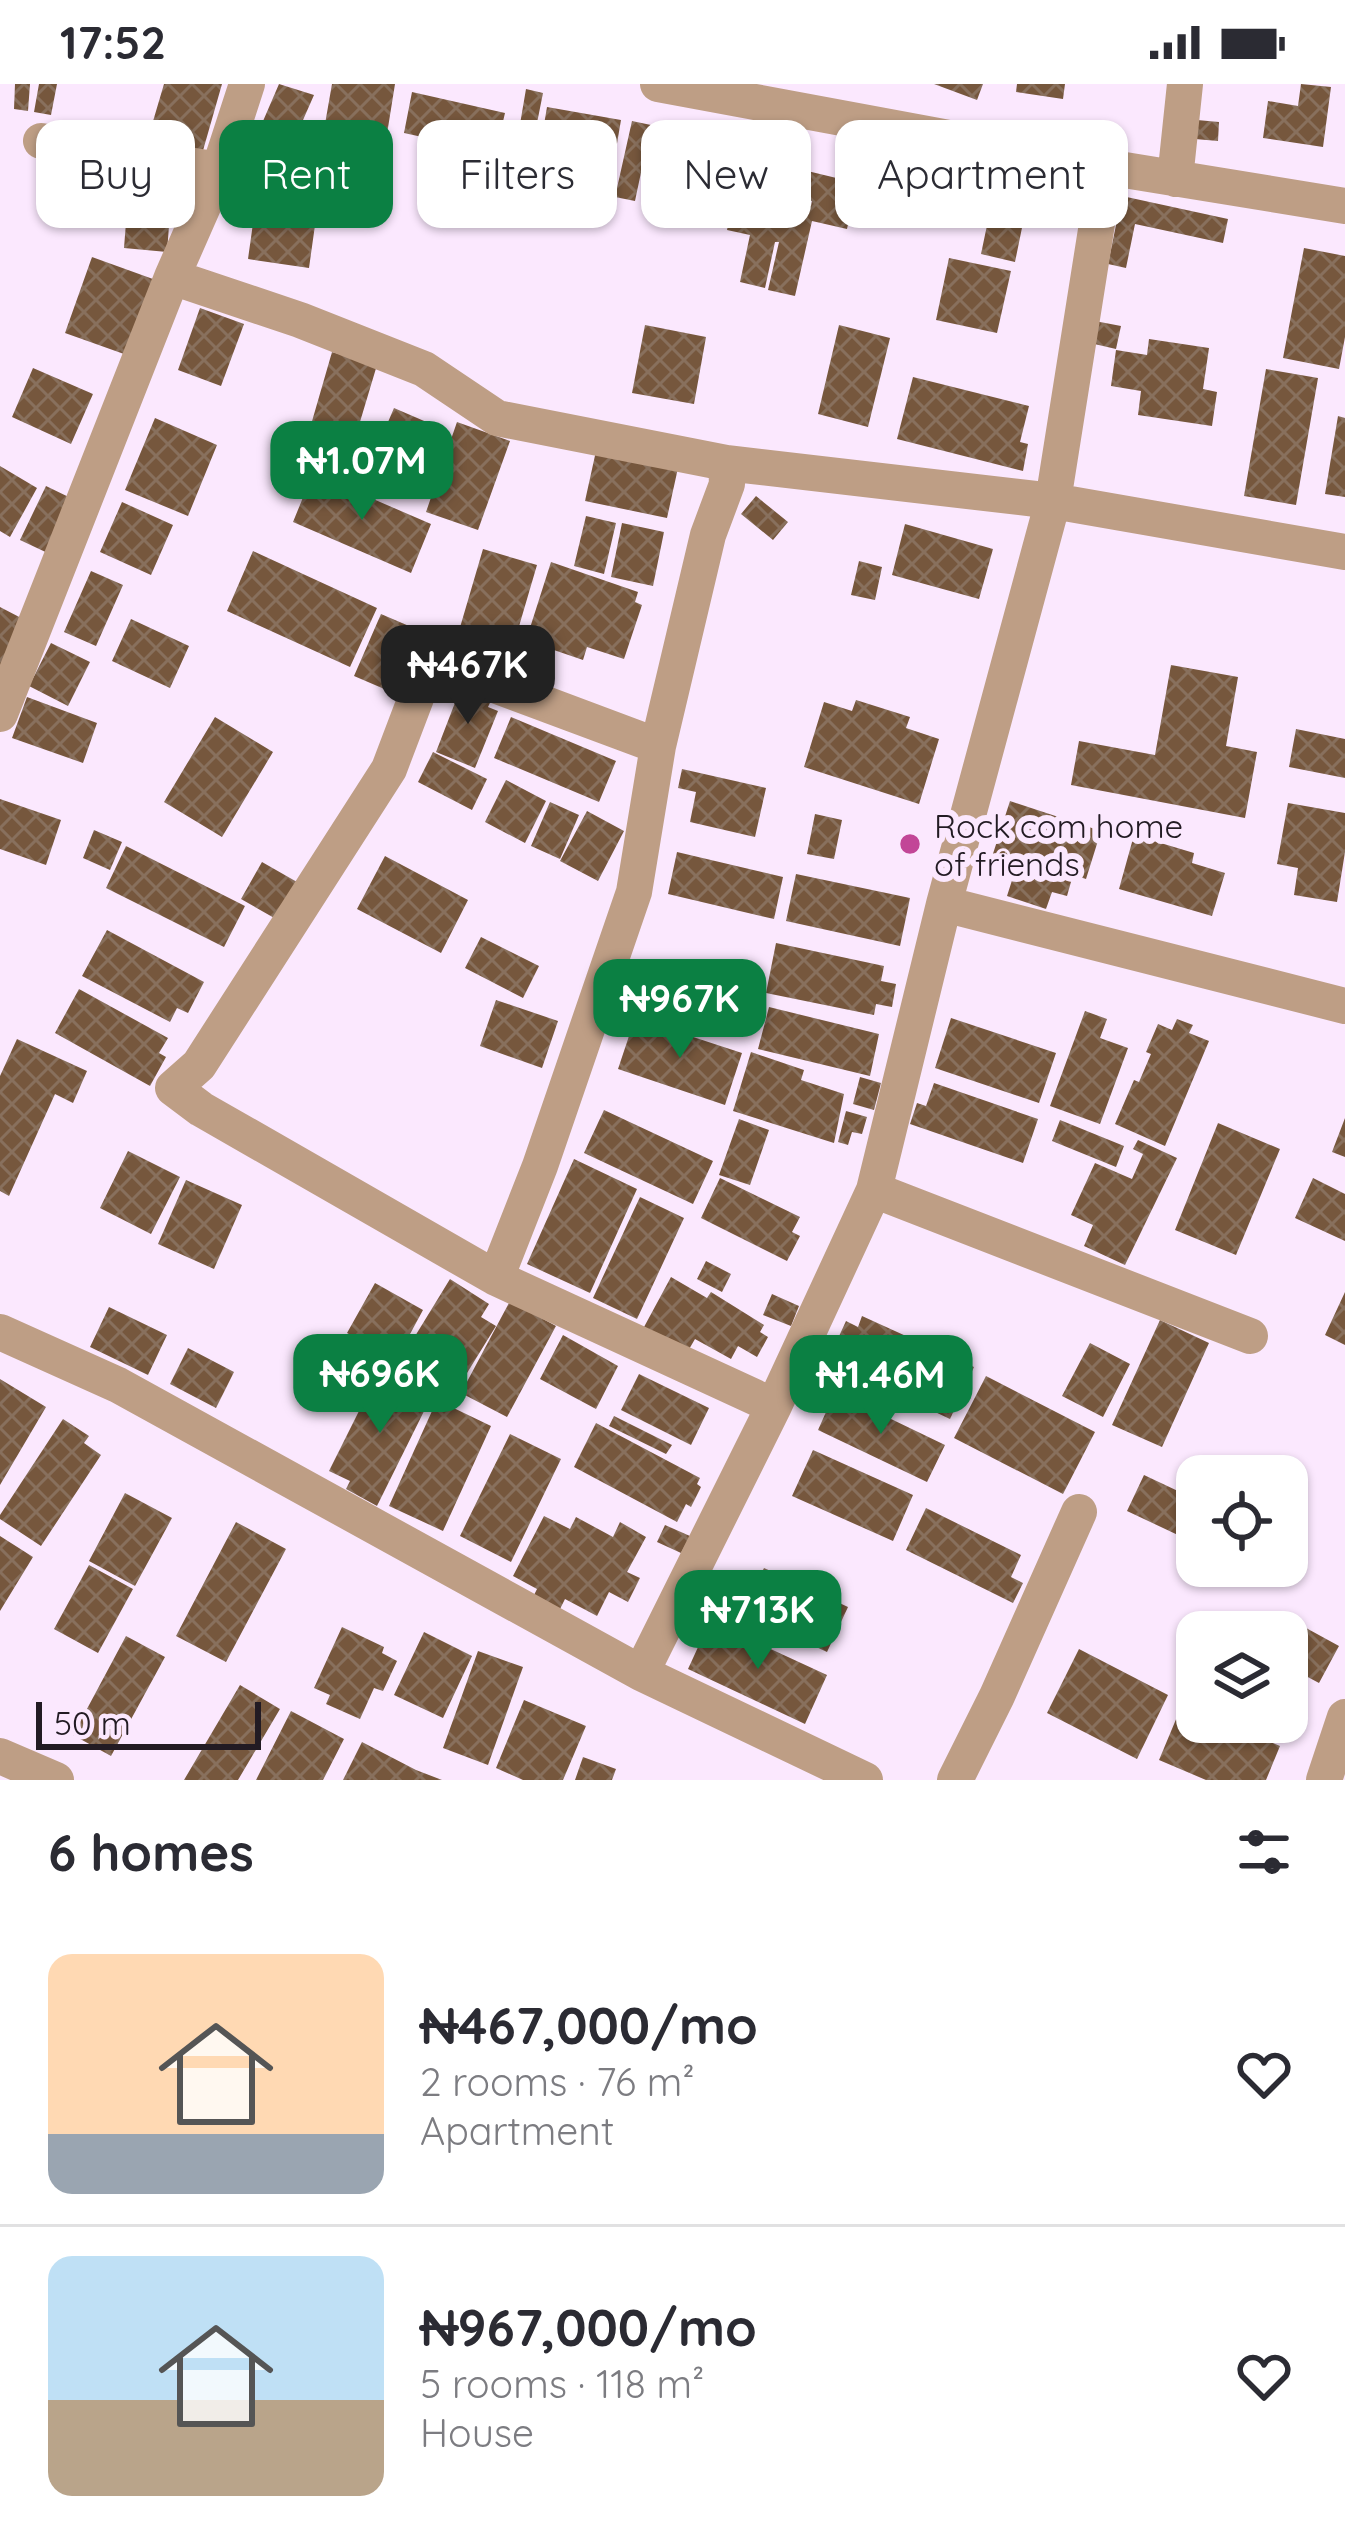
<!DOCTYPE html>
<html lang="en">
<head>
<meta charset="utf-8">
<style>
  :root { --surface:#fff; --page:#f7f7f7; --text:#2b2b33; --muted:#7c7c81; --line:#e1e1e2; --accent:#0b8043 }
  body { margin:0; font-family:Quicksand,sans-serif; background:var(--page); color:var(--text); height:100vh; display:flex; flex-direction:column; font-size:45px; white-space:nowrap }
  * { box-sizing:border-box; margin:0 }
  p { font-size:39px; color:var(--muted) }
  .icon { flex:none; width:66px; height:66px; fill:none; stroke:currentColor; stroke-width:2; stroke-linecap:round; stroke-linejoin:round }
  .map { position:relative; height:1696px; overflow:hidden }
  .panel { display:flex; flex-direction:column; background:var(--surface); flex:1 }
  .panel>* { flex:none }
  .banner { position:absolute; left:36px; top:36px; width:1275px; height:108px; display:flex; gap:24px }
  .buttons { position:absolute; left:1176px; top:1371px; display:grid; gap:24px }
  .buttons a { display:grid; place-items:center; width:132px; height:132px; border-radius:24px; background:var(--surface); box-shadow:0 3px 9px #0004; font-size:60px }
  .scale { position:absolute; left:36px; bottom:30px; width:225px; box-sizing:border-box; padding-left:12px; border:6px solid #221b23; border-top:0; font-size:33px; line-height:42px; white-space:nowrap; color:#221b23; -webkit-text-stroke:9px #fbe8fe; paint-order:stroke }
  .price { position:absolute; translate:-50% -102px; padding:0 27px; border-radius:24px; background:var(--accent); color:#fff; font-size:39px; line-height:78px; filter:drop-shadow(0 3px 6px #0008) }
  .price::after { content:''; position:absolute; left:50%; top:72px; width:36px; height:27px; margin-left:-18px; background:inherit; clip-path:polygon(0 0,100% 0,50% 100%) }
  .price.current { background:#222; color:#fff }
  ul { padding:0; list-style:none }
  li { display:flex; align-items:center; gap:36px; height:300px; padding:0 48px }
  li+li { border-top:3px solid var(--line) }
  li span { display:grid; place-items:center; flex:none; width:336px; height:240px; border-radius:24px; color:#555 }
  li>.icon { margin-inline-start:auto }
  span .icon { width:144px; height:144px; fill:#fffc; stroke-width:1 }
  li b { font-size:51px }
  h2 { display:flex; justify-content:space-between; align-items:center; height:144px; padding:0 48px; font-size:51px }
  .pill { padding:0 42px; border-radius:24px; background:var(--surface); box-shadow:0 3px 9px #0004; font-size:42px; line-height:108px }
  .pill.current { background:var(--accent); color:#fff }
  .status { display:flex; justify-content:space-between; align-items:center; height:84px; padding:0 60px; background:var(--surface); direction:ltr }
  .status svg { height:33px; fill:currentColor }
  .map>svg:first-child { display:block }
</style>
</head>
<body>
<div class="status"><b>17:52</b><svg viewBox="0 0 49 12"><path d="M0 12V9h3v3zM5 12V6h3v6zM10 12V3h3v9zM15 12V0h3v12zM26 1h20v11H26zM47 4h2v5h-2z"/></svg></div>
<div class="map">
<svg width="1345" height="1696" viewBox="0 0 1345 1696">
  <defs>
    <pattern id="building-cross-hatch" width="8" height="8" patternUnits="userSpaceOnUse" patternTransform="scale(3)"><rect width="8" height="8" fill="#76573d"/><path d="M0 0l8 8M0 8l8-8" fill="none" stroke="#88705d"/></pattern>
  </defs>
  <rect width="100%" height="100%" fill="#fbe8fe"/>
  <path fill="url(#building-cross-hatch)" d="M15,0H30L28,27L14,25Z
    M39,0H57L51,31L34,28Z
    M164,0H222L200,77L146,61Z
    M279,0L314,11L274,102L241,88Z
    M332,0H395L387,50L325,40Z
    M934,0H983L977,16Z
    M1017,0H1065L1063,15L1016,8Z
    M1301,0L1331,3L1323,63L1263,54L1268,17L1298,22Z
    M526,5L543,9L535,49L519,46Z
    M412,8L505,29L492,84L478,81L481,66L404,49Z
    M547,23L621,36L612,89L538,76Z
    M1197,36L1219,38L1218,57L1195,55Z
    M632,37L651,41L635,117L615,113Z
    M708,40L741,48L731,93L698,86Z
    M664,43L686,49L679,80L656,75Z
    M746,52L774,57L768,96L739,91Z
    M791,83L857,99L847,145L812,137L795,212L768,206L779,158H775L765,204L740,198L750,151L727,146L736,105L811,122L812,117L784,111Z
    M654,86L724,100L717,140L647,127Z
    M130,87L173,90L167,168L124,164Z
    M1122,112L1228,135L1223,159L1135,140L1126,184L1108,180Z
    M255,125L316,134L309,184L248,175Z
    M990,127L1024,134L1015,178L981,170Z
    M1304,164L1345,172V253L1339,285L1283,274Z
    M92,173L164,199L138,275L65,249Z
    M949,174L1011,187L997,249L936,236Z
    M200,224L244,240L221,302L178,286Z
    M1095,237L1121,242L1116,265L1090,259Z
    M645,241L706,253L694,320L632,309Z
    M839,241L890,254L868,343L818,330Z
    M1149,255L1209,264L1203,305L1217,308L1212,342L1138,331L1141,307L1111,302L1116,266L1147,271Z
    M332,268L377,281L348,378L304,365Z
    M33,284L93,310L71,360L12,333Z
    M1266,285L1318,294L1296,421L1244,412Z
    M913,293L1029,322L1020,358L1028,360L1023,387L897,355Z
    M394,324L445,346L416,414L365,392Z
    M1338,332L1345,334V413L1325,410Z
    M155,334L217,361L188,432L125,406Z
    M457,338L510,357L478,446L426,428Z
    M596,367L678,384L667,434L585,417Z
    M0,382L37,404L10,453L0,447Z
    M313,389L431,440L411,489L293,438Z
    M46,402L79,418L54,472L20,456Z
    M756,412L788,438L773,456L741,430Z
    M122,418L173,441L151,491L100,468Z
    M586,432L616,439L604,490L574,482Z
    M622,439L664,448L653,502L611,493Z
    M905,440L993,465L979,515L892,491Z
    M483,465L537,481L510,573L456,557Z
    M253,467L377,524L350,583L227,527Z
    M859,477L882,483L875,516L851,511Z
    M551,478L638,508L635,518L642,521L624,575L587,563L583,576L548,564L551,554L529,547Z
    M91,487L123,501L96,562L64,548Z
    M0,523L25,536L0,585Z
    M381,530L423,548L396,610L354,592Z
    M131,535L189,562L170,604L112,577Z
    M51,559L90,578L68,622L29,602Z
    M1171,581L1238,593L1226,662L1257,668L1245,734L1071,701L1079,657L1155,671Z
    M472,601L494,610L488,623L498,627L475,684L436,668L458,611L466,615Z
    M27,613L97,639L83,679L12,654Z
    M856,616L910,633L906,644L939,655L919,720L804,683L824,618L852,627Z
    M215,633L273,668L222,753L164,718Z
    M511,633L616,677L599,718L494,674Z
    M1296,645L1345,655V694L1289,683Z
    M433,668L487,695L472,726L418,698Z
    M682,685L766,704L755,753L690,738L696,708L678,704Z
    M506,696L546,717L525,759L485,738Z
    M0,715L61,736L46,781L0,765Z
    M1010,717L1101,747L1086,795L1073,791L1067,812L1052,808L1046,825L1007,812L1015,787L990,779Z
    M550,718L579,731L560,775L531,762Z
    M1288,719L1345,729V768L1337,818L1294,811L1298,784L1277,780Z
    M587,727L624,747L598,797L560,777Z
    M815,730L842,736L834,775L807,770Z
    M94,746L122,758L110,786L83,774Z
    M1134,751L1194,769L1192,779L1225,789L1212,832L1119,805Z
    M126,762L245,822L224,863L106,804Z
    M677,768L783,793L774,835L668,810Z
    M385,772L468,816L441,869L357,825Z
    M262,778L297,798L276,835L241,815Z
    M796,790L910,814L900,862L786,837Z
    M107,846L204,898L188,929L177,924L170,938L82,892Z
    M481,853L539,882L523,914L465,884Z
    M776,859L884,882L881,897L896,900L892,923L876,920L874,931L766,909Z
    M631,883L652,888L645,917L625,913Z
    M79,905L168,954L159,969L166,973L150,1002L55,949Z
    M496,916L558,937L542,984L480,962Z
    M769,923L879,950L870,992L758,965Z
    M1085,927L1107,935L1100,954L1128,964L1100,1040L1050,1022Z
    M635,934L742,969L725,1021L618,985Z
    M951,934L1056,969L1039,1019L935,984Z
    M1177,935L1193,941L1189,949L1209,957L1165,1062L1115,1040L1134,996L1139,998L1151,970L1146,968L1158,940L1172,946Z
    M17,955L87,987L73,1019L55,1010L9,1112L0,1107V992Z
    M751,968L804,986L801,996L844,1010L834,1059L733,1027Z
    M860,993L881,999L874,1026L853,1020Z
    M934,999L1038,1035L1023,1079L910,1040L917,1019L926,1022Z
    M604,1026L713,1077L693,1120L584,1069Z
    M846,1027L867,1033L862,1050L852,1048L848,1061L838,1058Z
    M1345,1034V1073L1332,1068Z
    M739,1035L769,1046L750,1101L719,1091Z
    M1060,1036L1124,1062L1116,1083L1052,1057Z
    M1218,1039L1280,1065L1236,1171L1175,1146Z
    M1138,1056L1177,1074L1125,1181L1084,1162L1093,1141L1071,1131L1095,1079L1132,1095L1143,1070L1133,1065Z
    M128,1067L180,1093L151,1150L100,1124Z
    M574,1075L637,1105L590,1209L527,1180Z
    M720,1094L800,1133L792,1148L800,1152L787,1177L701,1134Z
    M1313,1094L1345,1110V1157L1295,1134Z
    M186,1096L242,1121L214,1185L158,1160Z
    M640,1113L684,1134L637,1235L593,1214Z
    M706,1177L731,1190L722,1208L697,1195Z
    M671,1193L707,1214L711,1208L764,1241L760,1248L768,1253L757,1273L738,1262L731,1275L695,1255L688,1267L644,1243Z
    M450,1195L489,1220L481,1233L496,1242L459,1302L431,1286L425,1296L398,1280Z
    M375,1199L423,1226L396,1276L347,1249Z
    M1345,1208V1261L1325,1251Z
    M772,1210L799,1222L791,1242L763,1231Z
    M510,1217L556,1242L507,1333L461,1309Z
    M109,1223L167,1251L148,1291L90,1263Z
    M862,1232L974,1283L950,1335L839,1283L847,1266L835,1261L846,1237L858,1243Z
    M1160,1236L1209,1259L1162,1363L1112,1341Z
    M563,1251L618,1282L596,1325L540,1295Z
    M1090,1259L1130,1280L1103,1333L1062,1312Z
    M188,1264L234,1288L216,1324L170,1300Z
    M380,1285L432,1311L377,1422L346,1405L350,1397L329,1387Z
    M639,1290L709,1324L691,1361L621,1326Z
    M986,1292L1095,1348L1063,1410L954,1354Z
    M0,1295L46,1323L0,1401Z
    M835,1308L945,1361L927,1398L818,1346Z
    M437,1316L491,1342L443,1447L389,1422Z
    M614,1332L672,1361L666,1370L609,1342Z
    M63,1335L89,1352L84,1359L101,1371L41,1462L0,1435V1431Z
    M596,1339L700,1394L697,1400L701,1403L691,1423L686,1420L677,1438L574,1383Z
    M510,1350L561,1375L511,1478L460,1452Z
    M813,1366L913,1411L893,1457L792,1412Z
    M1144,1391L1197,1416V1460L1127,1427Z
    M125,1409L172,1434L135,1502L89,1477Z
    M926,1424L1021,1471L1011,1493L1023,1499L1013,1519L906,1466Z
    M544,1432L570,1445L576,1433L613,1453L620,1438L646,1453L627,1488L640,1494L628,1518L609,1508L597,1532L565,1515L558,1529L532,1515L537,1505L513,1492Z
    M236,1438L286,1465L226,1578L176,1552Z
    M665,1441L690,1452L681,1469L657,1458Z
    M0,1452L33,1473L0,1527Z
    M89,1481L133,1505L98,1569L54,1545Z
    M764,1484L848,1523L827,1568L743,1529Z
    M1275,1527L1339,1562L1319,1599L1287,1582V1548H1263Z
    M710,1537L827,1591L805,1640L688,1585Z
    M342,1543L384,1563L382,1569L397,1577L383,1607L374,1604L360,1635L326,1620L330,1611L314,1604Z
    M424,1548L472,1572L443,1634L394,1611Z
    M126,1552L165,1573L111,1672L73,1651Z
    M1079,1565L1168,1611L1137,1675L1047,1629Z
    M478,1567L523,1583L488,1681L443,1664Z
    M240,1601L280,1625L238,1696H184Z
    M524,1616L586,1642L563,1696H523L496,1684Z
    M1182,1621L1197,1627V1638H1223L1280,1662L1266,1696H1206L1159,1676Z
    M291,1627L344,1655L323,1696H256Z
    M362,1658L416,1686L442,1696H343Z
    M583,1673L616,1685L612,1696H575Z"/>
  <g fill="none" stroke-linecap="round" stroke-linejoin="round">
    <path stroke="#be9e85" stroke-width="36" d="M658,0L1106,83L1345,122
      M41,57L219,86
      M1175,95L1185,0
      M172,193L300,236L424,285L497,334L726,379
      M0,630L172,193L219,86L247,0
      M658,662L430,577L389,685L199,981L173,1004L201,1025L496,1194L774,1322
      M944,820L1345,922
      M874,1106L1250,1252
      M496,1194L540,1082L634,808L658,662L708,451L727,400L726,379L1053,417L1345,468
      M0,1248L118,1301L641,1589L865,1696
      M641,1589L774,1322L874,1106L944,820L1053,417L1106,83
      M0,1672L56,1696
      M955,1696L997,1612L1079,1428
      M1324,1696L1345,1633"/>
  </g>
  <circle fill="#c24697" stroke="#fbe8fe" stroke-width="4.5" cx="910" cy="760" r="12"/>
  <g text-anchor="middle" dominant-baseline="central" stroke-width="12" stroke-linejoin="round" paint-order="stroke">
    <g font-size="33" fill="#221b23" stroke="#fbe8fe" text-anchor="start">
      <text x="934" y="741">Rock com home<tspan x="934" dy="38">of friends</tspan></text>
    </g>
  </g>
</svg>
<div class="buttons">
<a><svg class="icon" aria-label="locate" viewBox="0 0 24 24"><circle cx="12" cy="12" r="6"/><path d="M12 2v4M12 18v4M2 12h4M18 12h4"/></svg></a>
<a><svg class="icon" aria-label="layers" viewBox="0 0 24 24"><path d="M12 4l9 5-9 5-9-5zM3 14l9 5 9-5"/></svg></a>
</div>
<div class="scale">50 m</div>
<b class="price" style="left:362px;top:439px">₦1.07M</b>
<b class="price current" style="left:468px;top:643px">₦467K</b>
<b class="price" style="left:680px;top:977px">₦967K</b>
<b class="price" style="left:380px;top:1352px">₦696K</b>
<b class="price" style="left:881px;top:1353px">₦1.46M</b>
<b class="price" style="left:758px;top:1588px">₦713K</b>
<div class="banner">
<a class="pill">Buy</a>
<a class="pill current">Rent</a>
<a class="pill">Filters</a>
<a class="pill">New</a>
<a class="pill">Apartment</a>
</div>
</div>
<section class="panel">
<h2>6 homes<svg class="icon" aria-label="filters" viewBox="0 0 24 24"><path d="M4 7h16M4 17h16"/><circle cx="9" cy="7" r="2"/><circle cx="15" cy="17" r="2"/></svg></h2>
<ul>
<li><span style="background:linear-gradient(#ffd9b3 75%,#9aa5b1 0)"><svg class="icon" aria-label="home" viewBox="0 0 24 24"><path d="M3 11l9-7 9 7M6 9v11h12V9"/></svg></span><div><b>₦467,000/mo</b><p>2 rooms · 76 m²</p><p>Apartment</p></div><svg class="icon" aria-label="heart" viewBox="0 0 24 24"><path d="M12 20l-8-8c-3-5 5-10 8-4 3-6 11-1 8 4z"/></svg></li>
<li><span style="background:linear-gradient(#bfe0f5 60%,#b9a48a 0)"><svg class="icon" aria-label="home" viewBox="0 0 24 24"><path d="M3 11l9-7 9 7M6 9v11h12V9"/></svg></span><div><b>₦967,000/mo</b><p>5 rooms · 118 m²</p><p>House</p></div><svg class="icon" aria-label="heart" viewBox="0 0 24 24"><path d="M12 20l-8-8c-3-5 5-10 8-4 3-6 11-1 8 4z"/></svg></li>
</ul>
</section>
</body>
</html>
